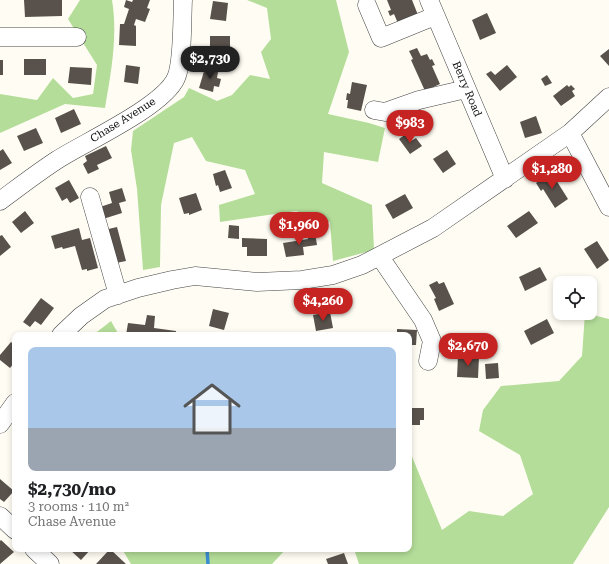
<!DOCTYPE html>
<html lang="en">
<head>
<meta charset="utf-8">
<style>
  :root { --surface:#fff; --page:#f2f2f2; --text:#202124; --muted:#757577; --line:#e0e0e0; --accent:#c62422 }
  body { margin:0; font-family:"Roboto Serif",serif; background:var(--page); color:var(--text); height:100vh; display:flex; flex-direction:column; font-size:15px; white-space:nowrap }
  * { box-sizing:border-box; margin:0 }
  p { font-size:13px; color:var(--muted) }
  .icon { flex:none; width:22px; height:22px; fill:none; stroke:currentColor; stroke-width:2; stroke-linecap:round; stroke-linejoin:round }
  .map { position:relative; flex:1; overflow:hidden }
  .panel { position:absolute; left:12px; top:332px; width:400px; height:220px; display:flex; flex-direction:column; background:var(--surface); border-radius:8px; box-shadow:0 2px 6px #0003 }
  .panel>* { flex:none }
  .fabs { position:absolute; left:553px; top:276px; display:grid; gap:8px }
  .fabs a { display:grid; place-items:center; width:44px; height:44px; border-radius:8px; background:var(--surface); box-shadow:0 2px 6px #0003; font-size:20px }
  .price { position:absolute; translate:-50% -34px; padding:0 9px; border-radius:14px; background:var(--accent); color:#fff; font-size:13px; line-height:26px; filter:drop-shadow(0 1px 2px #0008) }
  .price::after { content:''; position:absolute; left:50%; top:24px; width:12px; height:9px; margin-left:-6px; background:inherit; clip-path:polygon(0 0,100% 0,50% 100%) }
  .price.selected { background:#222; color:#fff }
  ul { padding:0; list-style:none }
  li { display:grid; align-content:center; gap:8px; height:212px; padding:0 16px }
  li+li { border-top:1px solid var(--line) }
  li span { display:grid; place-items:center; height:124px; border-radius:8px; color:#555 }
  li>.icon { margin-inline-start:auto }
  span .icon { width:72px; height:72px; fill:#fffc; stroke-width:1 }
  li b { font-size:17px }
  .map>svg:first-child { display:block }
</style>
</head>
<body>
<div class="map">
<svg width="609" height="564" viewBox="0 0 609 564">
  <rect width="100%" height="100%" fill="#fffdf3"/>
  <path fill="#b4dd99" d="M80,0H112C118,36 111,73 105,108L65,104L0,133V94L37,100L53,78L73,98L93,94L97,65L68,19Z
    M247,0H336L349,52L328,114L369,123L385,128L378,162L324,152L322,183L372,205L374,250L333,261L330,222L296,211L220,222L219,205L255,194L245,170L206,161L192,137L174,143L161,205L160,267L143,270L137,189L131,150L133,131L184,97L189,88L217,101L232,95L250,75L270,79L261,52L271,39L267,8Z
    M585,313L609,319V507L573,564H359L354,549H409V454H411L442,530L469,511L503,516L533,494L520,455L479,431L483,410L501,386L559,381L582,356Z
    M111,321L119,335H93Z
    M122,549H286L272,564H131Z"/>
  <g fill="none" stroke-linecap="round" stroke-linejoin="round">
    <path stroke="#3a8dd2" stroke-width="3.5" d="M207,549L208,564"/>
  </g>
  <path fill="#59524c" d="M24,0H62V16L25,17Z
    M126,0L132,2L133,0H150L147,8L150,9L145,22L136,19L134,25L136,26V46L119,45L120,24H124L129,9L124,7Z
    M387,0H412L420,20L400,28L394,14L390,16L388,11L391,10Z
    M213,1L228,3L226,21L210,19Z
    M487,13L496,33L480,40L472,20Z
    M210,36H230V47H225V54H210Z
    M417,48L421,56L427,54L430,60L432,59L435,65L432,66L440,84L425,91L411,60L413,59L409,51Z
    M609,49V66L600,56Z
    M24,59H46V75H24Z
    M0,60H3V75H0Z
    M126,65L140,67L138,84L124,82Z
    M507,65L517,77L500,91L486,74L491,71L495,75Z
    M70,67L92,68L91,85L68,83Z
    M205,68L218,72L217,78L221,79L219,87L214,86L213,92L199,88Z
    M547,75L552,83L545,86L541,79Z
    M352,82L367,85L361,111L347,108L348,100H346L347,93L350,94Z
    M567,85L569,87L571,85L575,89L572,91L575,96L561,106L553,96Z
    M74,109L81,124L61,133L55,118Z
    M536,116L542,133L525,138L520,122Z
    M36,128L43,143L24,151L17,136Z
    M406,134L411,141L416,138L422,146L410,154L399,139Z
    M106,146L112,158L97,165L99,169L88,174L83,164L87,161L85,156Z
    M3,149L12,163L0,170V151Z
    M447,150L456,164L443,173L433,159Z
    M225,170L232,188L220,192L218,185L216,186L213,174Z
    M551,172L568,199L555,208L543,189L541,191L536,183Z
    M69,180L79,198L70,203L67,198L62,201L55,188Z
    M122,188L126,201L119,203L122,213L103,219L100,207L112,203L109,192Z
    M196,193L202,210L189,215V213L184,214L179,198Z
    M405,194L413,208L393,219L385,205Z
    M25,211L34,223L21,233L12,222Z
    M529,211L538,223L516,238L507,226Z
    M229,225L239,226V239L228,238Z
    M117,227L126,261L116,263L104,230Z
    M79,228L82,240L90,238L98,268L87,271V269L82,270L75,246L63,249L62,247L55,249L51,236Z
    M315,233L317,245L303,247L304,255L286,257L283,243L308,239L307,234Z
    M2,235L11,247L0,256V236Z
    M242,238L267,239V256H247V247H242Z
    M597,241L609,260L597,269L584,249Z
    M540,267L547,280L525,291L519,277Z
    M437,281L439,284L444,282L454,304L439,311L434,299L436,298L429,285Z
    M41,298L54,308L41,325L35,321L30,327L23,322Z
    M213,309L229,313L224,330L209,326Z
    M330,312L333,328L316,331L313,315Z
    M147,315L155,316L154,328L176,331V335H126L128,323L145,325Z
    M547,319L554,333L531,345L524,331Z
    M397,329L417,330L416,345H409V335H397Z
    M11,342L15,345V362L10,368L0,360V355Z
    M458,356L479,357L478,378L457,377Z
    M498,363L499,378L486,379L485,364Z
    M409,408H424V420H420V425H412V420H409Z
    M0,479L14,491L4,502L0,499Z
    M1,540L14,552L0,564V541Z
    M69,549H91L81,560Z
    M110,549L126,564H96Z
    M344,553L348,564H328L326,559Z"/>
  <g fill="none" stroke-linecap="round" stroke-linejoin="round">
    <defs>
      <path id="minor" d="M429,0L505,179
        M367,5L381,38L435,16
        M0,37H77
        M374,110L385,112L419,100L466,89
        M570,133L609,207
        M90,197L118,295
        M0,201C19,187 37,173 57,160C85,142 163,107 176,78C183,63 182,19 183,0
        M380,257L423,320L432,341L428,361
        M61,335L81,316L105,299L138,288L172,280L195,276L257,282L302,280L333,275L362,265L433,228L570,133L609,97
        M0,424L15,403
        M0,516L15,530
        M34,549L50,564"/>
    </defs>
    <use href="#minor" stroke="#434343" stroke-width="19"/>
    <use href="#minor" stroke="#fff" stroke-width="18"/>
  </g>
  <g text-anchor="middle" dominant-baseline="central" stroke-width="4" stroke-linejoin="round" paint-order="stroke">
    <g font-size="11" fill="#101010" stroke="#fff">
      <text transform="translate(467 89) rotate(67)">Berry Road</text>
      <text transform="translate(123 120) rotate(-32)">Chase Avenue</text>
    </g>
  </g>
</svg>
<div class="fabs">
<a><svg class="icon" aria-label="locate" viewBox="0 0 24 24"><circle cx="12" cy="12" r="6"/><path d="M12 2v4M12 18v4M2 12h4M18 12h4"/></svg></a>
</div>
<b class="price selected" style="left:210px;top:80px">$2,730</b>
<b class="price" style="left:410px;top:144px">$983</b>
<b class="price" style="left:552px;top:190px">$1,280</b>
<b class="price" style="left:299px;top:246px">$1,960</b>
<b class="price" style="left:323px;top:322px">$4,260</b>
<b class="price" style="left:468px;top:367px">$2,670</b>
<section class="panel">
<ul>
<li><span style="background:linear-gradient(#a9c7e8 65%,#9aa5b1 0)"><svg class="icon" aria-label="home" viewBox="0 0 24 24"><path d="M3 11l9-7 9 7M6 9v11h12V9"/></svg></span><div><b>$2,730/mo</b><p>3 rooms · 110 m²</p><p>Chase Avenue</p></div></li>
</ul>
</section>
</div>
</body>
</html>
